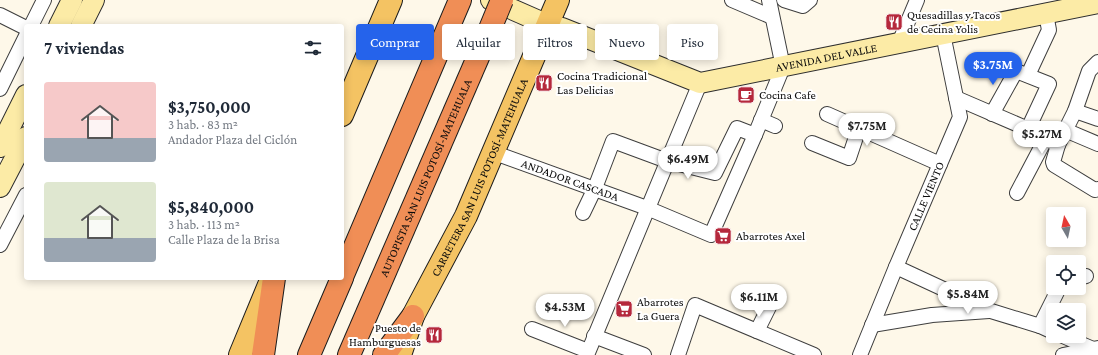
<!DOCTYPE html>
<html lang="es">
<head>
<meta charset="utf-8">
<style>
  :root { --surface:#fff; --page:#f6f6f7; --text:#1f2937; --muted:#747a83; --accent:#2563eb }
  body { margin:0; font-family:"Crimson Pro",serif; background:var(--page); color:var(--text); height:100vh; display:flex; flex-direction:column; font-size:15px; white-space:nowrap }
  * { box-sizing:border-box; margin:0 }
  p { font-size:13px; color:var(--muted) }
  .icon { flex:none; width:22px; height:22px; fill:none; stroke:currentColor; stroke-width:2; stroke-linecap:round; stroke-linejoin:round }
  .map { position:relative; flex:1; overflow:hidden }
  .details { position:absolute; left:24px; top:24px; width:320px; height:256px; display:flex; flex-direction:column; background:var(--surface); border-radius:4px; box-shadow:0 2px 10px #0003 }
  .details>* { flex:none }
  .top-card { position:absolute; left:356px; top:24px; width:380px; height:36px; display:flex; gap:8px }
  .needle { width:26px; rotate:351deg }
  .controls { position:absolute; left:1046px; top:207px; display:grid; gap:8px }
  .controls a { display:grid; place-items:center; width:40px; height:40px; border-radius:4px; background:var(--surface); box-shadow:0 2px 10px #0003; font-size:20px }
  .price { position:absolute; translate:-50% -34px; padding:0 9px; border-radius:14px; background:#fff; color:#222; font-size:13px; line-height:26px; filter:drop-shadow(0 1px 2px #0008) }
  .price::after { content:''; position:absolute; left:50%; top:24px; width:12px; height:9px; margin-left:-6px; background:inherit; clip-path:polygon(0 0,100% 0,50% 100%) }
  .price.selected { background:var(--accent); color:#fff }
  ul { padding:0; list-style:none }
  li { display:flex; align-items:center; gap:12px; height:100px; padding:0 20px }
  li span { display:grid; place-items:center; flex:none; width:112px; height:80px; border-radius:4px; color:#555 }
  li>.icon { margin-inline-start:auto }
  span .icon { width:48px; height:48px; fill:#fffc; stroke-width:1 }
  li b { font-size:17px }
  h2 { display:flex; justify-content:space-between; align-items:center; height:48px; padding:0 20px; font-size:17px }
  .chip { padding:0 14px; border-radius:4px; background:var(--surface); box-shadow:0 2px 10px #0003; font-size:14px; line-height:36px }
  .chip.selected { background:var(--accent); color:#fff }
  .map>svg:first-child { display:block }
</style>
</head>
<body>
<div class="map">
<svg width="1098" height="355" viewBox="0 0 1098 355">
  <rect width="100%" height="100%" fill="#fef8e9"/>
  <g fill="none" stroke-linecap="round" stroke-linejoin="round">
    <defs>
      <g id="street">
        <path d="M732,0L772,17"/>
        <path d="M784,0L803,6L810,0"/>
        <path d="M0,15L26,28"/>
        <path d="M31,26L44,0"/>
        <path d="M899,43L917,0"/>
        <path d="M1098,62L1089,71L1075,111L1058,145L1053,162L1054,165L1095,190L1098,189"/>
        <path d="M1028,75L1049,30L1046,14"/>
        <path d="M0,89L26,36"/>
        <path d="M956,98L1028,129L1058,145"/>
        <path d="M1075,111L1098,119"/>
        <path d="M827,114L940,164"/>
        <path d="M992,114L1016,71L1049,84L1028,129"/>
        <path d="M761,120L775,126"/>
        <path d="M1065,130L1098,144"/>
        <path d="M812,143L849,158L859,128"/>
        <path id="s1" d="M492,152L647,208L711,235L755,135L783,67L769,0"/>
        <path d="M1017,193L1046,138"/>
        <path d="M583,213L595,188L613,141L667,161L715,173L737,128L755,135"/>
        <path d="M0,245L26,195"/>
        <path d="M896,267L991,311L1040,326L1053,332"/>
        <path d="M1079,278L1086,276"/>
        <path d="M872,325L932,315L989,311"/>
        <path d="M1040,326L1059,288"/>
        <path d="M532,329L588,351"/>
        <path d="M757,331L773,299"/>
        <path d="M594,336L644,355"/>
        <path d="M1063,336L1093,349"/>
        <path d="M587,355L700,83"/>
        <path d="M678,355L695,305L814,355"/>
        <path id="s2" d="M860,355L896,267L960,117L943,34"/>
        <path d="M1063,355L1098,348"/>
      </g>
      <g id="secondary">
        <path id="s3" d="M491,0L548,25L562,28L700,83L1098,3"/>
        <path d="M59,26L72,0"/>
        <path d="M81,26L94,0"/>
        <path d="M0,147L26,95"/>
        <path d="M0,187L26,137"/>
      </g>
      <g id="primary">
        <path d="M342,115L391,0"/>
        <path d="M240,355L269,285"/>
        <path id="s4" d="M400,355L413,316L466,216L558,0"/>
      </g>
      <g id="highway">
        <path d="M342,277L460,0"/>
        <path d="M263,355L274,278"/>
        <path d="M309,355L342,278"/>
        <path id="s5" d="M349,355L485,41"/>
        <path d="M384,355L413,316"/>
      </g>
    </defs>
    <use href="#street" stroke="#3e3e3e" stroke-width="16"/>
    <use href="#secondary" stroke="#2d2d2d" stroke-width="22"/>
    <use href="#primary" stroke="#1c1c1c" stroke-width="24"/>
    <use href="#highway" stroke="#1c1c1c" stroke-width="24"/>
    <use href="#street" stroke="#fff" stroke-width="14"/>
    <use href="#secondary" stroke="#fceba6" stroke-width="20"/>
    <use href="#primary" stroke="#f4c363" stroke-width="22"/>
    <use href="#highway" stroke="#f08e56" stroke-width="22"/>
    <defs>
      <path id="highway-bridge" d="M485,41L502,0"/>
    </defs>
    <use href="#highway-bridge" stroke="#1c1c1c" stroke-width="24" stroke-linecap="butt"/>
    <use href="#highway-bridge" stroke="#f08e56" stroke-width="22"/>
  </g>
  <defs>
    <symbol id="restaurant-square" viewBox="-11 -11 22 22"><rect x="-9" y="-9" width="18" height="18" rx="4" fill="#b5283c" stroke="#fff"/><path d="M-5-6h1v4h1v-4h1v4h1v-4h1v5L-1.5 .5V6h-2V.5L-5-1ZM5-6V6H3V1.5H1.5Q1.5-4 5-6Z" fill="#fff"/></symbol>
    <symbol id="cafe-square" viewBox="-11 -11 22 22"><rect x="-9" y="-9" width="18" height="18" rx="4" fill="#b5283c" stroke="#fff"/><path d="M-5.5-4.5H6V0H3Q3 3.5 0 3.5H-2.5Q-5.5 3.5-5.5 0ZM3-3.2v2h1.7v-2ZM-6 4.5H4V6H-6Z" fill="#fff"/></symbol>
    <symbol id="supermarket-square" viewBox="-11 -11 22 22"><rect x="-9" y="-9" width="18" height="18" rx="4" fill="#b5283c" stroke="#fff"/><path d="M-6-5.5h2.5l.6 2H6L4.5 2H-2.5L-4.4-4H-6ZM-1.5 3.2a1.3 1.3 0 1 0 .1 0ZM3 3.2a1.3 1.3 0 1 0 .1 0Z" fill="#fff"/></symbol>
  </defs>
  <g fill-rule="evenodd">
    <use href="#restaurant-square" x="884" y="12" width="20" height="20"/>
    <use href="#restaurant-square" x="534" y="73" width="20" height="20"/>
    <use href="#cafe-square" x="736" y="85" width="20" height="20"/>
    <use href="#supermarket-square" x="713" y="226" width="20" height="20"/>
    <use href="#supermarket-square" x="614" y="299" width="20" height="20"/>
    <use href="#restaurant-square" x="424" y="325" width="20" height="20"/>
  </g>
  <g text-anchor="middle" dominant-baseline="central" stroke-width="4" stroke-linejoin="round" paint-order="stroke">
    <g font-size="12" fill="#0b0b0b" stroke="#fff" text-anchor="start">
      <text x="907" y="15">Quesadillas y Tacos<tspan x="907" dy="14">de Cecina Yolis</tspan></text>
      <text x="557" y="76">Cocina Tradicional<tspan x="557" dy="14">Las Delicias</tspan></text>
      <text x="759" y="95">Cocina Cafe</text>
      <text x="736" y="236">Abarrotes Axel</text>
      <text x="637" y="302">Abarrotes<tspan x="637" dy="14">La Guera</tspan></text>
      <text x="421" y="328" text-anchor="end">Puesto de<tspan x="421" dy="14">Hamburguesas</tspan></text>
    </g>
    <g font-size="12" fill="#0b0b0b" stroke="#fff">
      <text stroke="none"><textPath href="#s3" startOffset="354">AVENIDA DEL VALLE</textPath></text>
      <text stroke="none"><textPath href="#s5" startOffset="193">AUTOPISTA SAN LUIS POTOSÍ-MATEHUALA</textPath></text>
      <text stroke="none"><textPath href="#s4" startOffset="195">CARRETERA SAN LUIS POTOSÍ-MATEHUALA</textPath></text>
      <text stroke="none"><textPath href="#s1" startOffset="83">ANDADOR CASCADA</textPath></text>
      <text stroke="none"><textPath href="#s2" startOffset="172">CALLE VIENTO</textPath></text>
    </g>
  </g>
</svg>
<div class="controls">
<a><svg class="needle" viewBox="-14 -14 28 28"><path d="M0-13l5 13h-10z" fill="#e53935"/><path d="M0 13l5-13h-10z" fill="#747a83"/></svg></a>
<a><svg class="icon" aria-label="locate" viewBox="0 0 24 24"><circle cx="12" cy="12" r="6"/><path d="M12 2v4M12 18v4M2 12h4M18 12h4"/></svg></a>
<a><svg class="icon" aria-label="layers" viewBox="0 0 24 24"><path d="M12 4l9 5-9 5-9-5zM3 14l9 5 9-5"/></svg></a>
</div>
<b class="price selected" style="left:993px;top:86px">$3.75M</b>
<b class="price" style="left:867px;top:147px">$7.75M</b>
<b class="price" style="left:1042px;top:155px">$5.27M</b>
<b class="price" style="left:688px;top:180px">$6.49M</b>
<b class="price" style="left:968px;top:315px">$5.84M</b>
<b class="price" style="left:759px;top:318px">$6.11M</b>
<b class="price" style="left:565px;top:328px">$4.53M</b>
<div class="top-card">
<a class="chip selected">Comprar</a>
<a class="chip">Alquilar</a>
<a class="chip">Filtros</a>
<a class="chip">Nuevo</a>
<a class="chip">Piso</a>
</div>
<section class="details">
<h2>7 viviendas<svg class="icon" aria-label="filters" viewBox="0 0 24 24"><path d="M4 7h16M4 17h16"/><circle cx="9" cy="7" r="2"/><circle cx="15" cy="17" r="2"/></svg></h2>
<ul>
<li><span style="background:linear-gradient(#f6c9c9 70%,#9aa5b1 0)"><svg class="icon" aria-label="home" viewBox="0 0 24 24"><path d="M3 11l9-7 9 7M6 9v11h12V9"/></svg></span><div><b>$3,750,000</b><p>3 hab. · 83 m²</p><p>Andador Plaza del Ciclón</p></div></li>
<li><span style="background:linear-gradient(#dfe7d0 70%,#9aa5b1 0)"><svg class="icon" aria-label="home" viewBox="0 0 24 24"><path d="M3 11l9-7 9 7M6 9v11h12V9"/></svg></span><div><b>$5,840,000</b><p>3 hab. · 113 m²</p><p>Calle Plaza de la Brisa</p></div></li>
</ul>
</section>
</div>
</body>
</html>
